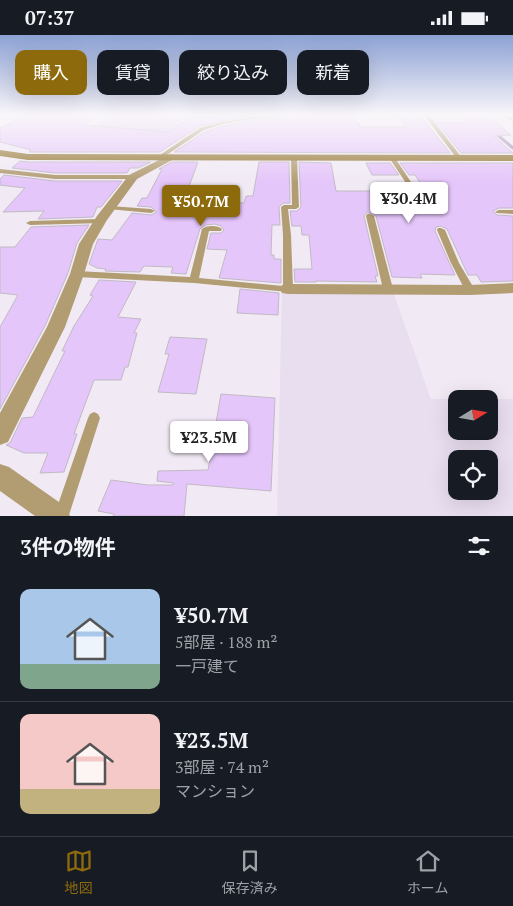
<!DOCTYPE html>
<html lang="ja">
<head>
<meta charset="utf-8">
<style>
  :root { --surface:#171b24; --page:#20242c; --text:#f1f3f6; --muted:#9ea1a6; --line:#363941; --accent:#8d6a0c }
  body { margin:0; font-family:"PT Serif","Noto Sans JP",serif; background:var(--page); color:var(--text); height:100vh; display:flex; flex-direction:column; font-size:19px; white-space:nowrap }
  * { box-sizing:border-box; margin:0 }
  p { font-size:16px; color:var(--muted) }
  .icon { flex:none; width:28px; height:28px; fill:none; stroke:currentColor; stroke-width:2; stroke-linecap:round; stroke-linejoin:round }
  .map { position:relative; height:481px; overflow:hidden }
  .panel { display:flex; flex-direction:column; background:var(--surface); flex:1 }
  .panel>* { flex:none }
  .top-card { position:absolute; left:15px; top:15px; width:484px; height:45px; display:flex; gap:10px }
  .needle { width:32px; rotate:79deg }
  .buttons { position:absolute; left:448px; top:355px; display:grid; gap:10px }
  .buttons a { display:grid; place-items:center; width:50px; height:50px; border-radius:10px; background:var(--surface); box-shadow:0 5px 20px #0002; font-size:25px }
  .price { position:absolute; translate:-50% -42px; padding:0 11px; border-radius:5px; background:#fff; color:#222; font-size:16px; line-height:32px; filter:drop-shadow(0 1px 2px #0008) }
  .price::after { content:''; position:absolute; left:50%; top:30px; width:15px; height:11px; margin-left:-8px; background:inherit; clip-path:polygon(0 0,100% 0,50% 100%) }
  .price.active { background:var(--accent); color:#fff }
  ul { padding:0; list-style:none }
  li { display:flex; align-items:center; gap:15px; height:125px; padding:0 20px }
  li+li { border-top:1px solid var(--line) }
  li span { display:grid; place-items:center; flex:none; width:140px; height:100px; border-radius:10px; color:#555 }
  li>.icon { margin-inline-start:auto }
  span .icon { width:60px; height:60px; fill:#fffc; stroke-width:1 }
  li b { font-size:21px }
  h2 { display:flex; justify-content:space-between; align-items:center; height:60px; padding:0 20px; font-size:21px }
  .chip { padding:0 18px; border-radius:10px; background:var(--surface); box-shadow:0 5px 20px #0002; font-size:18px; line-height:45px }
  .chip.active { background:var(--accent); color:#fff }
  .status { display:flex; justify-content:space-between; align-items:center; height:35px; padding:0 25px; background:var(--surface); direction:ltr }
  .status svg { height:14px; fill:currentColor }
  .tabs { display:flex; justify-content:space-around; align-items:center; height:70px; border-top:1px solid var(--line); background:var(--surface); font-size:14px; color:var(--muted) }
  .tabs a { display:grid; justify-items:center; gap:2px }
  .tabs .active { color:var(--accent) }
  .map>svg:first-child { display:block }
</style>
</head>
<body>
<div class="status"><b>07:37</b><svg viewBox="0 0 49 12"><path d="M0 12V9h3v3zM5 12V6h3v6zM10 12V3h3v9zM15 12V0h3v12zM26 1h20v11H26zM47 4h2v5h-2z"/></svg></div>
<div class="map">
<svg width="513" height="481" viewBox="0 0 513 481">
  <rect width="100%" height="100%" fill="#f1eaf5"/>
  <path fill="#e9def0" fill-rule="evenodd" d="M282,254H392L431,364H456V396H489V364H513V481H277ZM456,424H489V456H456Z"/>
  <path fill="#e1ccef" d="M114,79H189L165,97L92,91Z"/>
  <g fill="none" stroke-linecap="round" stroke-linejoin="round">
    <path stroke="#a385b7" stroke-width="3" d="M493,96L513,113"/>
  </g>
  <path fill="#e5c6fa" stroke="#c0bac4" d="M29,79H98L85,90L167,97L190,82L257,79L200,91L160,117H29L31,115L0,107V93Z
    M354,79L356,88H359L360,92H407L397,80H420L450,118L174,117L205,97L223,91L287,80Z
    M458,79H487L511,100L494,101L513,118H461L436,87H466Z
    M20,126L28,127H151L138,133H130L127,138H55L12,133Z
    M172,127H198L184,165L244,168L246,161H253L259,127H289L290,168H283L279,172L280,190H272L271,220H274V224H281V248L219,243L227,215L207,214L211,198H221L224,195L221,191L215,189L206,190L200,194L186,239L171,238L173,232L144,231L140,237L105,236L106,234L97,233L89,229L98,204L112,205L132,178L151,180L157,177L151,172L137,171L142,163H147L162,134H159Z
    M299,127L331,128L336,156H375L381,171L438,174L415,140H409L400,128H513V173H499L493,176L497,180L513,181V246L481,247L477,240H468L447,194L441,191L436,192L435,196L455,240L420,239L422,243L392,242L376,181L367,177L364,181L378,241H375L377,247L316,246V247H295L294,234H312L309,200H302L301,191H292L290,176H297L301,172Z
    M366,128H390L399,140H372Z
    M4,140L55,146H122L101,172H97L93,182L38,184L44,176L3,177L25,153L0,150V144Z
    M89,190L77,208L68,238L45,291L0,374V292L18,260L0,258V212H15L31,192Z
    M99,245L136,247L118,282L141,284L134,298H137L128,332H125L121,345H94L74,399H77L64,437L40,438L48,418H24L6,410L10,408L22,383L33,382L65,316H62L74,291L93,261L90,260Z
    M240,254L279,258L278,280L237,278Z
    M170,302L207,304L196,359L158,357L169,319H165Z
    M221,359L275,363L271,456L187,449L184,481H113L114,479L98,476L111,445L148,450H173L174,448L157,446L158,436L208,435Z"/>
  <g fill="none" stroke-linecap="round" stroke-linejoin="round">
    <path fill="#b29d73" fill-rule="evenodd" d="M271,79H284L223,89L204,95L162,123L157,122L200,93L222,87Z
      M423,79H428L462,123V125H458Z
      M501,79H506L513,84V87Z
      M294,121L297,123L299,172L296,174H288L291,200L293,254L291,256L288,257L194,248L77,242L73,239L77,236L190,242L202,194C206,190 218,190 222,194L221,196H209L199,243L283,251V200L281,172L284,170H292L291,123Z
      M391,123H395L415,153L414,154H410L390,124Z
      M0,134L55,140H133L136,142L133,144H55L0,138Z
      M110,171L151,174L155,176L151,178L108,174L107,173Z
      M499,175H513V179L497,178L495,177Z
      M367,179H370L374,181L393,254L391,256L388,257L383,254L366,181Z
      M100,184L104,186L103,188L30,190L26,188L30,186Z
      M438,193H441L445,195L459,228L475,255L473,257H467L465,255L451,228L437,195Z
      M94,377L98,379L100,383L69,480L54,481L88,383L90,379Z"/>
    <path fill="#b29d73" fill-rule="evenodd" d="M171,119L176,122L174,124L137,144L107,185L93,209L84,239L65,292L8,407L0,410V378L47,292L70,239L79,209L97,181L129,140Z
      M513,248V258L470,260L288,259L282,258L280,254L282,250L288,249L470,250Z
      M0,429L9,432L66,472L70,481H35L0,456Z"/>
    <path fill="#947631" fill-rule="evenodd" d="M0,115L28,119L513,120V126L28,125L0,121Z"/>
  </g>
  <linearGradient id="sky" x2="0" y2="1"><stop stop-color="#8ca1d4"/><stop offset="0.54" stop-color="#f9f6fa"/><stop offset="1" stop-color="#f9f6fa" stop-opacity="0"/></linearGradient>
  <rect width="513" height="147" fill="url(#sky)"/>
</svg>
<div class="buttons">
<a><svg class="needle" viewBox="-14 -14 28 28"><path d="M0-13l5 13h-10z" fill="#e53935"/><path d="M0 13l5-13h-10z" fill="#9ea1a6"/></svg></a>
<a><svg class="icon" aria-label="locate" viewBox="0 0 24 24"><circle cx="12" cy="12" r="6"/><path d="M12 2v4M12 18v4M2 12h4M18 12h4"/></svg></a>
</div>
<b class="price" style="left:409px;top:189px">¥30.4M</b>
<b class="price active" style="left:201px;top:192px">¥50.7M</b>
<b class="price" style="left:209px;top:428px">¥23.5M</b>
<div class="top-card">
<a class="chip active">購入</a>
<a class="chip">賃貸</a>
<a class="chip">絞り込み</a>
<a class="chip">新着</a>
</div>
</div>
<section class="panel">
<h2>3件の物件<svg class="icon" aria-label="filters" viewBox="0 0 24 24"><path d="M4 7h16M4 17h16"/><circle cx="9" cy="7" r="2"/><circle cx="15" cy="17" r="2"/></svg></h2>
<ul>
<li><span style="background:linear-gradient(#a9c7e8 75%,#7fa58c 0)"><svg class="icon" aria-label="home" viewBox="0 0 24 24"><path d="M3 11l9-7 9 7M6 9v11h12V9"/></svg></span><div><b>¥50.7M</b><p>5部屋 · 188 m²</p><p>一戸建て</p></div></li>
<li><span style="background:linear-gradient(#f6c9c9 75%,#c2b280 0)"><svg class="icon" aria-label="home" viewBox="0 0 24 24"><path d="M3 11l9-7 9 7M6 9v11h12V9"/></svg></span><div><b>¥23.5M</b><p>3部屋 · 74 m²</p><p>マンション</p></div></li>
</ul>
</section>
<nav class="tabs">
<a class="active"><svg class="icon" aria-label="map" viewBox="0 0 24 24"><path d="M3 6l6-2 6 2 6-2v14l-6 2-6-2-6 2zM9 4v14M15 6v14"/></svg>地図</a>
<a><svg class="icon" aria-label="saved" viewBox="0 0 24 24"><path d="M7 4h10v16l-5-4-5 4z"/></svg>保存済み</a>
<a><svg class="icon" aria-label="home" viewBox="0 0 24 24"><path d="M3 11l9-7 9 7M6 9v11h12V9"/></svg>ホーム</a>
</nav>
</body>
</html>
